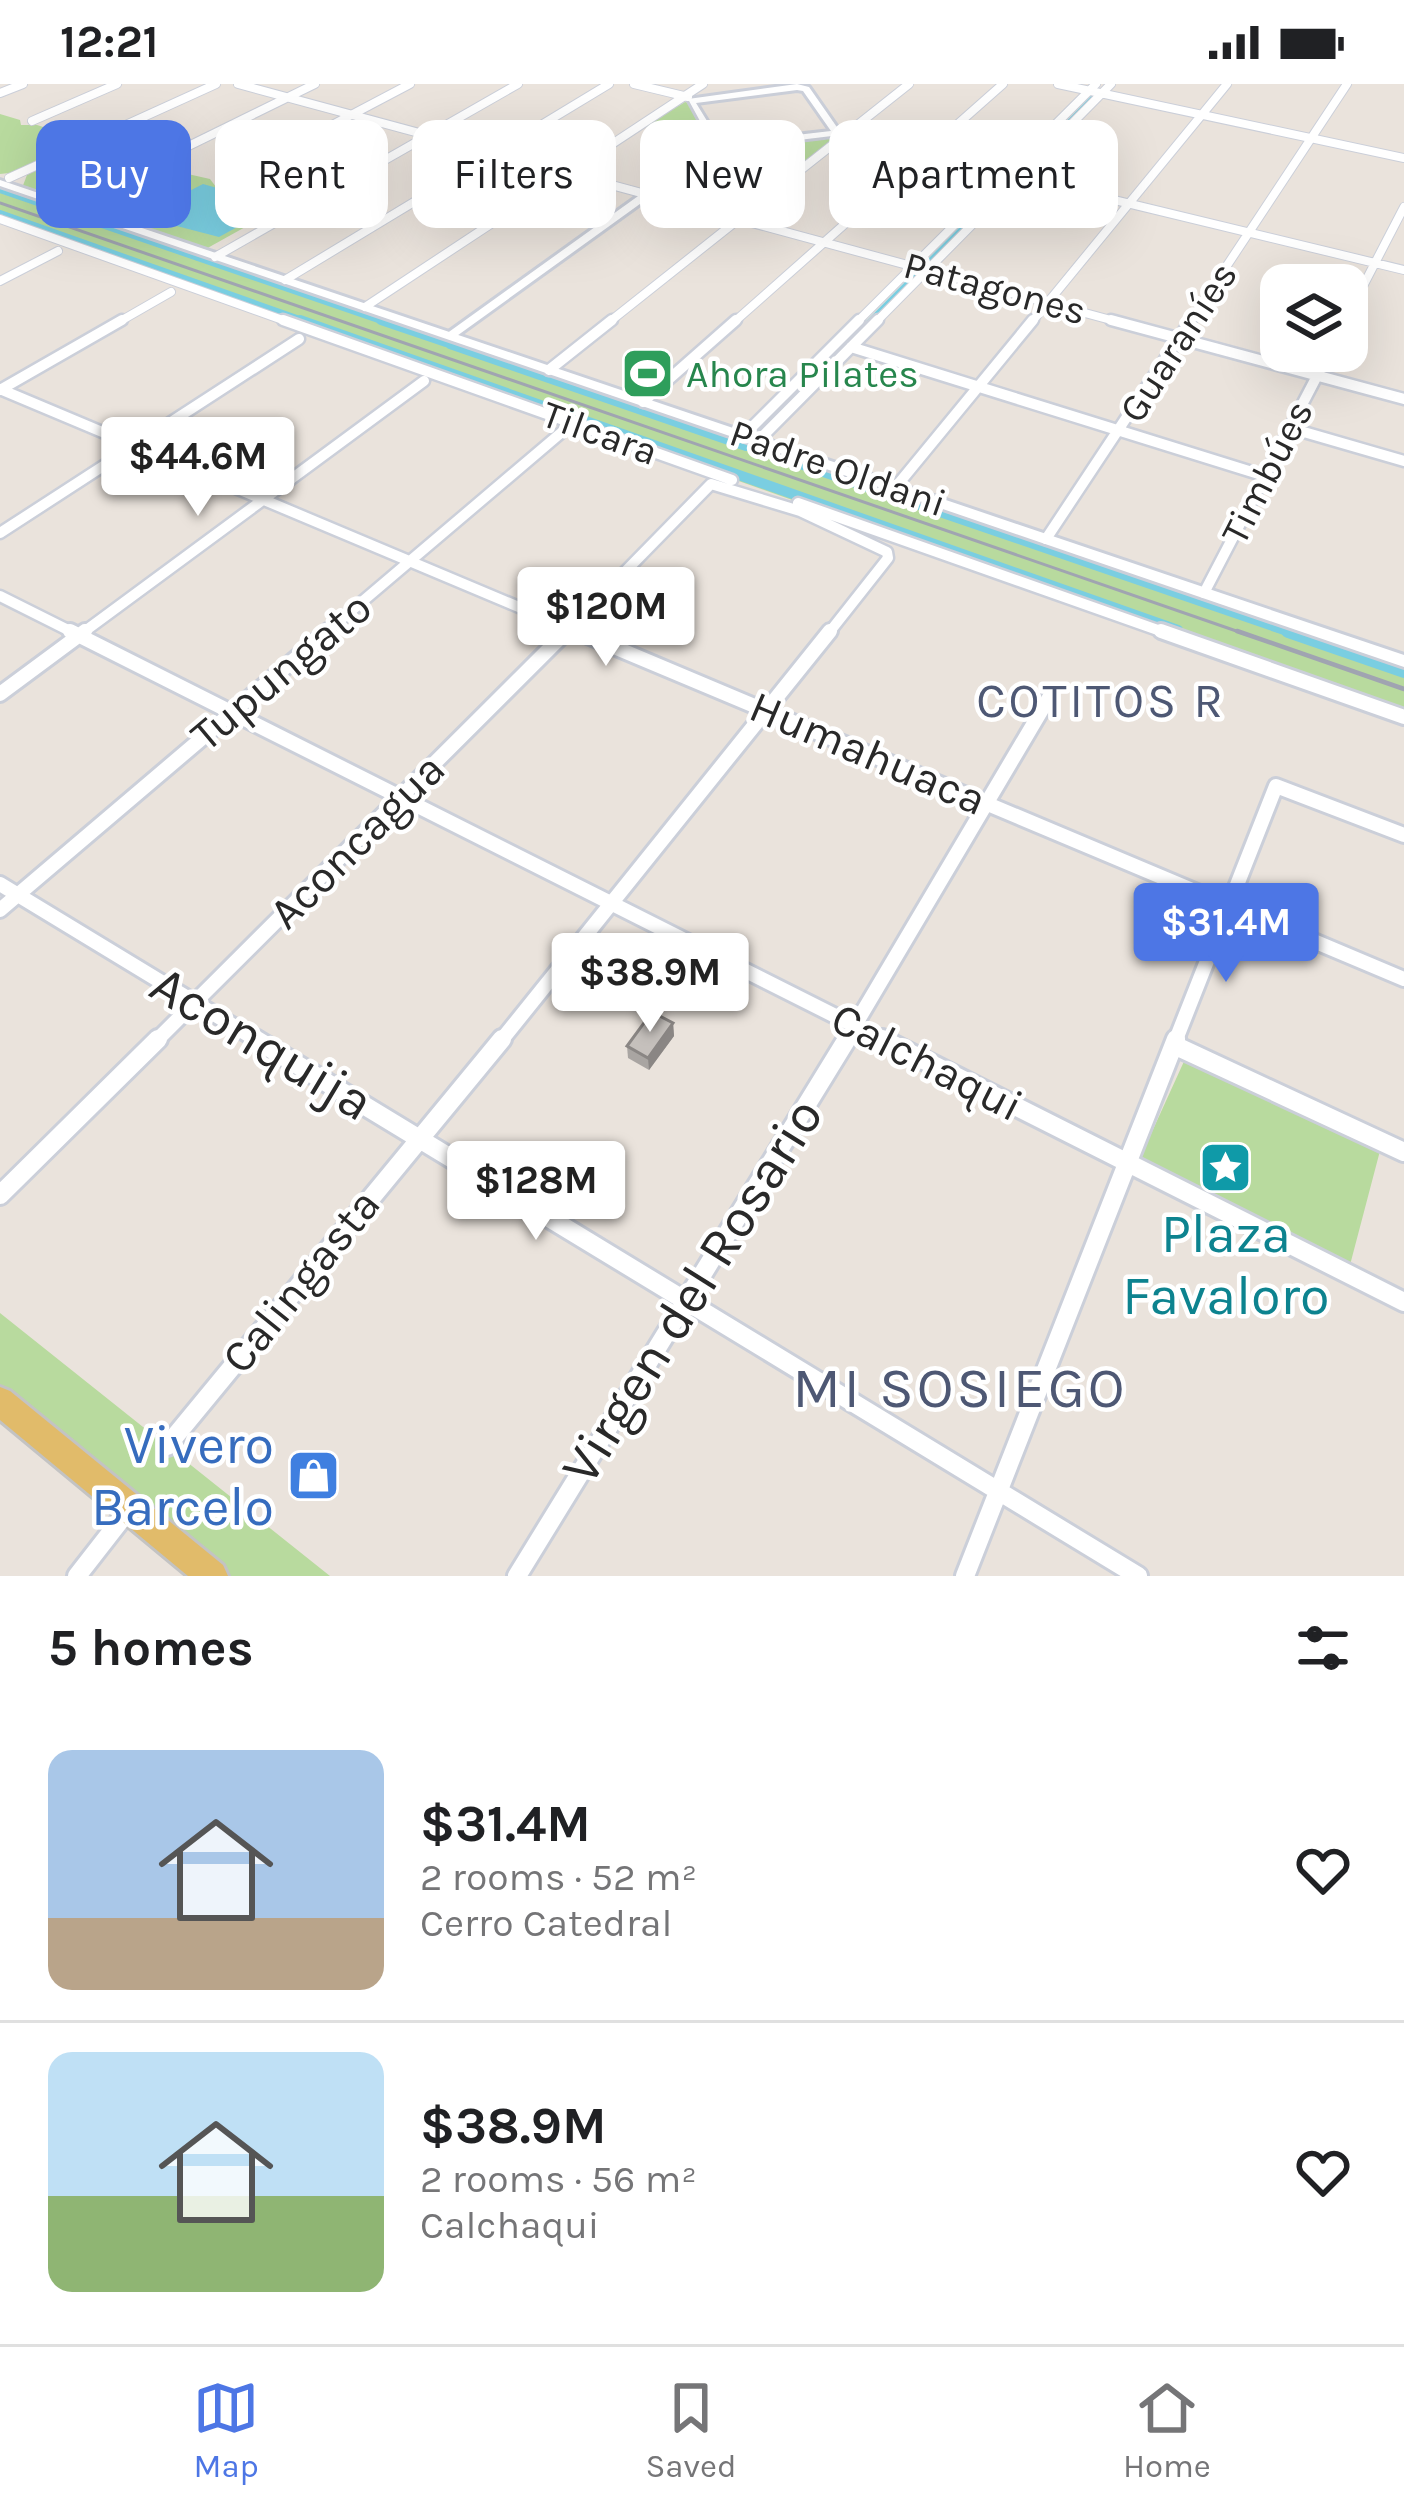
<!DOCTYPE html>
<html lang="en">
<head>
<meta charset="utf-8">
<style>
  :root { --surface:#fff; --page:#f2f2f2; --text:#202124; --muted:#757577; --line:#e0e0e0; --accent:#4d76e5 }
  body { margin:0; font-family:Karla,sans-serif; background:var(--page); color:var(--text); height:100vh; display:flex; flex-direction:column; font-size:45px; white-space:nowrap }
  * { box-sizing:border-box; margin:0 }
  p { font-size:39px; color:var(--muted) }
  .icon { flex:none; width:66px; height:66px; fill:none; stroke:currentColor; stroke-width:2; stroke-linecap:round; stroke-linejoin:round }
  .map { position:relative; height:1492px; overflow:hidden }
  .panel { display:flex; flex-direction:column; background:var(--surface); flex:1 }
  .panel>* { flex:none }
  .hud { position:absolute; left:36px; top:36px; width:1332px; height:108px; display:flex; gap:24px }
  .fabs { position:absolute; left:1260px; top:180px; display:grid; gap:24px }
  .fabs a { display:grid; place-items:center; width:108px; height:108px; border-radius:24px; background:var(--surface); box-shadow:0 12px 48px #0002; font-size:60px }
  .price { position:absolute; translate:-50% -102px; padding:0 27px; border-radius:12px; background:#fff; color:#222; font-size:39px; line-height:78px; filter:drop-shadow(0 3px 6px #0008) }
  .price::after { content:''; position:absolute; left:50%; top:72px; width:36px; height:27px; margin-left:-18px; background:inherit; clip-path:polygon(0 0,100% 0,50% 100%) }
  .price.current { background:var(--accent); color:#fff }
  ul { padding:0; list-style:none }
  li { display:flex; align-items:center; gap:36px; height:300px; padding:0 48px }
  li+li { border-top:3px solid var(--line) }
  li span { display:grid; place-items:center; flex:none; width:336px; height:240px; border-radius:24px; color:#555 }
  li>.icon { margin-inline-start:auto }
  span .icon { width:144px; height:144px; fill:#fffc; stroke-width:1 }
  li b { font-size:51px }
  h2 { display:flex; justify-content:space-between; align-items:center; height:144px; padding:0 48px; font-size:51px }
  .chip { padding:0 42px; border-radius:24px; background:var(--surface); box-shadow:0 12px 48px #0002; font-size:42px; line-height:108px }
  .chip.current { background:var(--accent); color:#fff }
  .status { display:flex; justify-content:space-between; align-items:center; height:84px; padding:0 60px; background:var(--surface); direction:ltr }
  .status svg { height:33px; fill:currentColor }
  .menu { display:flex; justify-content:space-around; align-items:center; height:168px; border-top:3px solid var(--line); background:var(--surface); font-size:33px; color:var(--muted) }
  .menu a { display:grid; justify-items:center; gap:6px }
  .menu .current { color:var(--accent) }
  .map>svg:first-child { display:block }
</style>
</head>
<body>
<div class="status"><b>12:21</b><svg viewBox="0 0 49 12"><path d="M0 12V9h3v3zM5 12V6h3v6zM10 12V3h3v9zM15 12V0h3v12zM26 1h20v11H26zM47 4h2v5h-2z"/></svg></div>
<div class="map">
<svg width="1404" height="1492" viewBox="0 0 1404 1492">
  <rect width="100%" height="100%" fill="#eae3dc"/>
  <path fill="#b8da9e" d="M685,18L689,19L714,60L645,42Z
    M0,30L20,36L21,41H37L86,57L18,88L0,90Z
    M828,53L834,55L799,82L728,64Z
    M95,59L146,75L148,81L210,95L216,103L235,100L239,93L301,112L204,166L22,104L27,91Z
    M0,99L1404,577V633L0,135Z
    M1186,973L1381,1063L1350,1181L1140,1074Z
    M0,1229L330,1492H212L0,1317Z"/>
  <path fill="#7acee1" d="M203,100L270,119L274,123L219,153L146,134L148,128Z"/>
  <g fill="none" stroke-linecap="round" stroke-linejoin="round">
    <path stroke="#7acee1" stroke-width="3" d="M1017,89L1095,10
      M924,181L1011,94
      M756,350L918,187"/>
    <path stroke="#7acee1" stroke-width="8" d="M0,105L390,239
      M0,130L308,239"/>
    <path stroke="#7acee1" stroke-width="10" d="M300,236L1178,546
      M381,236L446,258
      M450,260L746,362
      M753,364L1296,550"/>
    <path stroke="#7acee1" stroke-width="14" d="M1288,547L1404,587"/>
    <defs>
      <path id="minor-far3" d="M238,0L1122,239
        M634,0L688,13
        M1058,0L1404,74
        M0,9L23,0
        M32,37L117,0
        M837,49L1404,186
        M160,76L315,0
        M9,94L216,0
        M226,97L410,0
        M0,135L291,239
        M215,173L518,0
        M285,196L609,0
        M0,197L58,167
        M365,223L703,0
        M1347,233L1404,123
        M117,239L171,208
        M608,239L909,0
        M733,239L1003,0
        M856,239L1096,0
        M875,239L1111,0
        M1031,239L1227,0
        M1189,239L1347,0"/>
      <path id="minor-far2" d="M283,236L732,396
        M1111,236L1404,315
        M851,263L1265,392
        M549,286L612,236
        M0,305L583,550
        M0,306L122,236
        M643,318L736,236
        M1290,344L1404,377
        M743,352L859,236
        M758,357L878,236
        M895,404L1033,236
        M798,419L1169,550
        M0,449L299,255
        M1046,455L1191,236
        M1204,509L1330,267
        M0,512L76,550
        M81,550L424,297
        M324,550L562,348
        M564,550L711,400L800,427L887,468L888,474L828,550"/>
      <path id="minor-far1" d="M70,547L887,958
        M576,547L1404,895
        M1161,547L1404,633
        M0,610L85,547
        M0,800L260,958
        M0,826L328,547
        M155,958L567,547
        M500,958L830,547
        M845,958L1050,612
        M1175,958L1276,702L1404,751"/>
      <path id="minor" d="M255,955L1138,1492
        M882,955L1404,1218
        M1176,962L1404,1068
        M0,1111L158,955
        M167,1362L502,955
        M77,1492L130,1424
        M517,1492L847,955
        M965,1492L1176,955"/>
      <path id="tertiary" d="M797,0L809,3L841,49L840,51L726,65L719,63L454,254H446V250L712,59L688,15ZM797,6L803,7L831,47L726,59L720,58L696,19Z"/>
      <path id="secondary" d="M0,96L1404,571V583L0,102Z"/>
      <path id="primary" d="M0,1303L10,1307L223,1481L228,1492H188L0,1336Z"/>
    </defs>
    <use href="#minor-far3" stroke="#cbcfd9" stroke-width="10"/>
    <use href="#minor-far2" stroke="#cbcfd9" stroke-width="15"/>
    <use href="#minor-far1" stroke="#cbcfd9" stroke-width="20"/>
    <use href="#minor" stroke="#cbcfd9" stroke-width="24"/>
    <use href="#tertiary" stroke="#cbcfd9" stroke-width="6"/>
    <use href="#secondary" stroke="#cbcfd9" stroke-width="6"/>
    <use href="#primary" stroke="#c3c3c3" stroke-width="6"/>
    <use href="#minor-far3" stroke="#fff" stroke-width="8"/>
    <use href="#minor-far2" stroke="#fff" stroke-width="10"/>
    <use href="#minor-far1" stroke="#fff" stroke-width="14"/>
    <use href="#minor" stroke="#fff" stroke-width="18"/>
    <use href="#tertiary" fill="#fff" fill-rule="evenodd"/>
    <use href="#secondary" fill="#fff" fill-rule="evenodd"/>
    <use href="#primary" fill="#e1bb6a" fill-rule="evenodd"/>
    <path stroke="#a0a4b1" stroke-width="3" d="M0,119L1245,550"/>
    <path stroke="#a0a4b1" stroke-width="4.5" d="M1237,547L1404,605"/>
  </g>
  <path fill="#a9a5a2" d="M673,939L674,952L649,986L628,974L627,962Z"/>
  <path fill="#8a8684" d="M673,939L674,952L649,986L648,974Z"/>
  <path fill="#c5c0bc" stroke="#8a8684" stroke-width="3" d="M652,928L673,939L648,974L627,962Z"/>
  <defs>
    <symbol id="stadium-square" viewBox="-11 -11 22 22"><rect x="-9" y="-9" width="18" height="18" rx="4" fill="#2e9e5b" stroke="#fff"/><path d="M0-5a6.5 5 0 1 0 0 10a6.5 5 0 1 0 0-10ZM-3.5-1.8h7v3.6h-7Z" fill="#fff"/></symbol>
    <symbol id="sight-square" viewBox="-11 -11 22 22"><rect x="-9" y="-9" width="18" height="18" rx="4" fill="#0f9aa8" stroke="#fff"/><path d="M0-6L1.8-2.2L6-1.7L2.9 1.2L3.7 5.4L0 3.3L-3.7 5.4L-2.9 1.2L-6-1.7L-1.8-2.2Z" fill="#fff"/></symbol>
    <symbol id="shop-square" viewBox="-11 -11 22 22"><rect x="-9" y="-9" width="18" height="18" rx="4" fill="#3f7fe0" stroke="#fff"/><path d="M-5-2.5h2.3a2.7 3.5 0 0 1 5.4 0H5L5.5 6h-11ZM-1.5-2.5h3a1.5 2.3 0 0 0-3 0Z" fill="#fff"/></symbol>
  </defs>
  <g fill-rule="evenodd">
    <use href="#stadium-square" x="618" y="260" width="59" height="59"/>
    <use href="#sight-square" x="1196" y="1054" width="59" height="59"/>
    <use href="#shop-square" x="284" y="1362" width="59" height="59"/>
  </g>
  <g text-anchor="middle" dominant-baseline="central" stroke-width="9" stroke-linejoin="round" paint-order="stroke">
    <g font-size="39" fill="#292929" stroke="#fff">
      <text transform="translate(995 204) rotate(15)">Patagones</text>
      <text transform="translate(1178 258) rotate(-57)">Guaraníes</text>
      <text transform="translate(600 349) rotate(20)">Tilcara</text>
      <text transform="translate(838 384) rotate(19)">Padre Oldani</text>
      <text transform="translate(1267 388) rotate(-63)">Timbúes</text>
    </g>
    <g font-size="39" fill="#27864d" stroke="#fff" text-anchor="start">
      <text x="686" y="290">Ahora Pilates</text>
    </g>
    <g font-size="45" fill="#292929" stroke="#fff">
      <text transform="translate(281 587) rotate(-40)">Tupungato</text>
      <text transform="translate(868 669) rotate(23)">Humahuaca</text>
      <text transform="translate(357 757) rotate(-45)">Aconcagua</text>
      <text transform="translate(927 978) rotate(27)">Calchaqui</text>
      <text transform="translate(301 1197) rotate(-51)">Calingasta</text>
    </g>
    <g font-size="48" letter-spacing="3" fill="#4e5874" stroke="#fff">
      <text x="1101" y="617">COTITOS R</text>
    </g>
    <g font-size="54" fill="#292929" stroke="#fff">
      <text transform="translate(262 959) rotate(31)">Aconquija</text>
      <text transform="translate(692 1207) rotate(-58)">Virgen del Rosario</text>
    </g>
    <g font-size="54" fill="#0d838f" stroke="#fff">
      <text x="1226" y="1150">Plaza<tspan x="1226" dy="62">Favaloro</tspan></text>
    </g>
    <g font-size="54" fill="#366cbe" stroke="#fff" text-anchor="end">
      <text x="274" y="1361">Vivero<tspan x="274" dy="62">Barcelo</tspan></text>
    </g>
    <g font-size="57" letter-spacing="3" fill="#4e5874" stroke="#fff">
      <text x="960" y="1304">MI SOSIEGO</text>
    </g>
  </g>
</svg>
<div class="fabs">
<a><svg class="icon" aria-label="layers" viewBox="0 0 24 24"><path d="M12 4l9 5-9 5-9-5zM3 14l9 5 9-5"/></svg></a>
</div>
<b class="price" style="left:198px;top:435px">$44.6M</b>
<b class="price" style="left:606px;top:585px">$120M</b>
<b class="price current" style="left:1226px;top:901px">$31.4M</b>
<b class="price" style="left:650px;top:951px">$38.9M</b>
<b class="price" style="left:536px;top:1159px">$128M</b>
<div class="hud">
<a class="chip current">Buy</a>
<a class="chip">Rent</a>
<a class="chip">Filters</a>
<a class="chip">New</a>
<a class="chip">Apartment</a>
</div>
</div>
<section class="panel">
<h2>5 homes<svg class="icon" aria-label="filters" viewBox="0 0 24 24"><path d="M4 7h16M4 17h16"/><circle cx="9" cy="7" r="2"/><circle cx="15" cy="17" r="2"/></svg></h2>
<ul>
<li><span style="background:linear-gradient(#a9c7e8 70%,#b9a48a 0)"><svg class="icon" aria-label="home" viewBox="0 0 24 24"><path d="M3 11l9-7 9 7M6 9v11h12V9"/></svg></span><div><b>$31.4M</b><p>2 rooms · 52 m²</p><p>Cerro Catedral</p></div><svg class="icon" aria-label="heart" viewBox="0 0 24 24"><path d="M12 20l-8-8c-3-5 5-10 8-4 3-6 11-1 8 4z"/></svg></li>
<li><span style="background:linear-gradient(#bfe0f5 60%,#8fb573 0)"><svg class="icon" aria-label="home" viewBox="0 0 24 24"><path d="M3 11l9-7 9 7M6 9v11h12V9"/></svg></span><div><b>$38.9M</b><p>2 rooms · 56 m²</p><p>Calchaqui</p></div><svg class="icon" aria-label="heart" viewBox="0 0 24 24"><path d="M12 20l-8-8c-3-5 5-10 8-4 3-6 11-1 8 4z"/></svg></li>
</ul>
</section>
<nav class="menu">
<a class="current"><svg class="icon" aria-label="map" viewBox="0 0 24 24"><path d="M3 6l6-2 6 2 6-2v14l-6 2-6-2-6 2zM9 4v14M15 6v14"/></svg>Map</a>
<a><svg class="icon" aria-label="saved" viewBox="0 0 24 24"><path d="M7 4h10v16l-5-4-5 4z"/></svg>Saved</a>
<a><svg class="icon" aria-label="home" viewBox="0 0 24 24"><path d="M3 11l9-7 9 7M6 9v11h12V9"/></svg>Home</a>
</nav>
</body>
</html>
